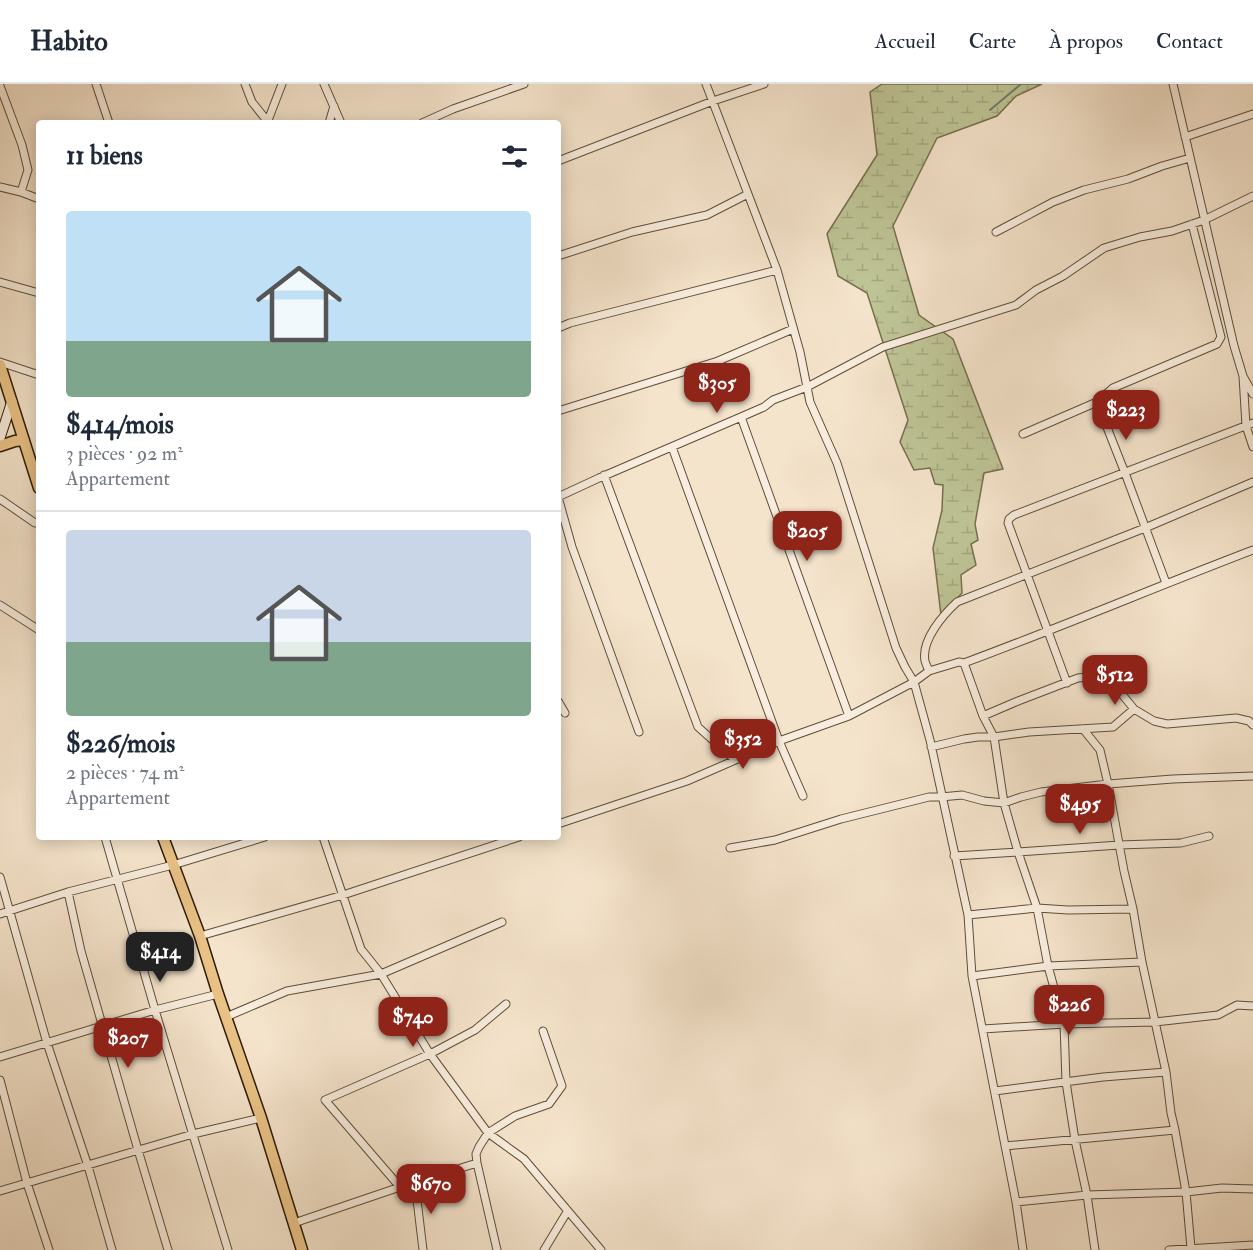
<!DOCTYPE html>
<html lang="fr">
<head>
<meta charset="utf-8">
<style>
  :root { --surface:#fff; --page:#f2f2f3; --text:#1f2937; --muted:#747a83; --line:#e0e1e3; --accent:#8f2418 }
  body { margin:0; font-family:"IM FELL Double Pica",serif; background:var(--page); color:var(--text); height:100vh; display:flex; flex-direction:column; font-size:22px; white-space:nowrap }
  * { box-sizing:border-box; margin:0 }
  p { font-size:20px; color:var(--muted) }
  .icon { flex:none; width:33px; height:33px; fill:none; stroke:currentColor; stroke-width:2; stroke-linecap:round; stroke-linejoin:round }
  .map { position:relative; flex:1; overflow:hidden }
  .sheet { position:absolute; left:36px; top:36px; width:525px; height:720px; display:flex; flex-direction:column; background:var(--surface); border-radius:6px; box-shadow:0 3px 15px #0003 }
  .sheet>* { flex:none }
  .price { position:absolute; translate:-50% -51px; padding:0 14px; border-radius:12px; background:var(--accent); color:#fff; font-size:20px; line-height:39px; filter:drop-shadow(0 2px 3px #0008) }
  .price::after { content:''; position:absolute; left:50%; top:36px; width:18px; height:14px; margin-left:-9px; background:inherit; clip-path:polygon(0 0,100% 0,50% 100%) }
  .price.selected { background:#222; color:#fff }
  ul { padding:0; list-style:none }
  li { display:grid; align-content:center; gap:12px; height:318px; padding:0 30px }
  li+li { border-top:2px solid var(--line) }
  li span { display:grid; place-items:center; height:186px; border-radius:6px; color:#555 }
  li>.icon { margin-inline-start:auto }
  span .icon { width:108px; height:108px; fill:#fffc; stroke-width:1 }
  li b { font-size:26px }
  h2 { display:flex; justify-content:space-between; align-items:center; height:72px; padding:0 30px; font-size:26px }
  header { display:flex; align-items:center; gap:36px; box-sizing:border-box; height:84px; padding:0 30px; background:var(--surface); border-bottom:2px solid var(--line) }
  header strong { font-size:28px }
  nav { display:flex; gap:33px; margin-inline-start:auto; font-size:21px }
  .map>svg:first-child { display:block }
</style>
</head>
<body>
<header>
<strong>Habito</strong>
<nav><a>Accueil</a><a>Carte</a><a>À propos</a><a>Contact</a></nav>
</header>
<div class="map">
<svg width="1253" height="1166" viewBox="0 0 1253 1166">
  <defs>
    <pattern id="wetland-marsh" width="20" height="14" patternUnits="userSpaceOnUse" patternTransform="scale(1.5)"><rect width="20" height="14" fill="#bec496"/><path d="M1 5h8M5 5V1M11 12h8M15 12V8" fill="none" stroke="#a4a880"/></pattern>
  </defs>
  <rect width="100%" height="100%" fill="#f5e4cc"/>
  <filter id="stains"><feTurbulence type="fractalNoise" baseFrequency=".00333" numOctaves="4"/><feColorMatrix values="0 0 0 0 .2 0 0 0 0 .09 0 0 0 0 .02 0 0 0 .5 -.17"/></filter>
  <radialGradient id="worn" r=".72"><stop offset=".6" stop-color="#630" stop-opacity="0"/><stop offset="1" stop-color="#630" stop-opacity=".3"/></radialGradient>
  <path fill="url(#wetland-marsh)" stroke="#76704d" stroke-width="1.5" d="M882,0H1042L1016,12L997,32L937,54L893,142L919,231L953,255L1003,385L984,389L975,440L978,456L971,460L976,481L961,491L962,509L941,531L933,464L942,426L943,401L935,400L930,384L914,386L900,358L908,336L867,209L838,192L827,150L877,71L870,8Z"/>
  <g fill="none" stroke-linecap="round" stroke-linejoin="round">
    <path stroke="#707e70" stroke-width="2" d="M990,26L1021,0"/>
    <defs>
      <path id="minor" d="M96,0L109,39
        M245,0L252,18L268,38
        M324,0L341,39
        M706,0L777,186L800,268L810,318L837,379L896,564L905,583L914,598L930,656L968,831L972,892L1016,1118L1023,1166
        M1173,0L1234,262L1243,292L1246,342L1253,363
        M0,2L22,61L28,86L21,108
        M267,39L282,0
        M329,39L334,22
        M422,39L453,25L524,0
        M1185,53L1253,30
        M558,77L713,17L764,0
        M0,103L21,108L39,115
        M996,148L1053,118L1084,106L1128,95L1162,82L1190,74
        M558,172L632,148L707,131L748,110
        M0,198L39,209
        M558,244L570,239L777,186
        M0,278L39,291
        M1244,294L1253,310
        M1097,318L1113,304L1217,260L1221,253L1192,140
        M558,327L718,277L793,245
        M741,333L849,632
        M1023,350L1097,318L1125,389L1166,499
        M672,363L779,657L803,712
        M604,391L698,643L735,676
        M558,413L599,394L741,333L764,323L773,316L807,303L883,263L1016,221L1036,206L1063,192L1104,164L1140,153L1172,147L1204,136L1253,112
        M558,413L572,463L639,648
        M0,415L35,439H39
        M0,521L39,546
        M964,579L983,632L994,653L1004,719L1018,768L1037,824L1048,882L1064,940L1066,998L1075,1056L1087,1111L1095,1166
        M929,587C928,584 926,581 925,577C921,556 943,531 957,518L1145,444L1253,398
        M1067,599L1008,439L1009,435L1014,431L1253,339
        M558,617L565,629
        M983,632L1018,617L1078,594L1095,592L1112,598L1134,625L1154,637L1167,640L1236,634L1249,637L1253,641
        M1083,645L1100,666L1108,700L1173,695L1253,692
        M931,663L964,655L978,653H994L1029,648L1113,643L1134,625
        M558,740L687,697L779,657L849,632L914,598L929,587L959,578L964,579C1061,543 1156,503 1253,466
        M105,753L155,926L228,1166
        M323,753L361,865L381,890L430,970L488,1049L524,1075L601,1166
        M730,764L775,756L841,735L929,713H941L962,711L984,717L1004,719L1021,713L1041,708L1108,700L1124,787L1133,825L1142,878L1166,988L1171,1029L1175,1046L1186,1108L1191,1164
        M954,772L1018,768L1119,761L1181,759L1209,752
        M0,793L47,959L88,1082L112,1166
        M68,808L81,867L138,1066L168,1166
        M0,830L68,808L173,781L265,753
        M968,831L1037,824L1068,826L1133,825
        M200,852L343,811L519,753
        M972,892L1048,882L1142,878
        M226,933L287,907L381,890L502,838
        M983,945L1064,940L1155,938L1218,931L1237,921L1253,922
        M0,973L155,926L218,910
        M0,996L27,1099L49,1166
        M995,1007L1103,993L1166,988
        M1005,1062L1175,1046
        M415,1099L423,1166
        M400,1103L325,1016L430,970L475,946L506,920
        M0,1107L193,1050L261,1034
        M1016,1118L1087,1111L1186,1108L1222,1104L1253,1105
        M294,1139L400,1103L477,1079
        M497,1166L477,1079L476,1070L479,1063L488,1049L515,1032L549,1020L562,1002L543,947
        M544,1166L567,1128
        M1169,1166L1253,1161"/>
      <path id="secondary" d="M0,354L12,317"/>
      <path id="trunk" d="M0,281L39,404
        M0,362L15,357L24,356
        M163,753L200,852L218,910L261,1034L302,1166"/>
    </defs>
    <use href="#minor" stroke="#5f4e36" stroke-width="9"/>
    <use href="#secondary" stroke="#2d1c04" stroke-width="11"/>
    <use href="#trunk" stroke="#2d1c04" stroke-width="13"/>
    <use href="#minor" stroke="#f8edde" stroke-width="7"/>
    <use href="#secondary" stroke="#f8edde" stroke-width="9"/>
    <use href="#trunk" stroke="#eac286" stroke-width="10"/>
  </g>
  <rect width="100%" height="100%" filter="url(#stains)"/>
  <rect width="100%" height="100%" fill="url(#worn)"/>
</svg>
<b class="price" style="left:717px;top:330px">$305</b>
<b class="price" style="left:1126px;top:357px">$223</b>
<b class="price" style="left:807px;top:478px">$205</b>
<b class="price" style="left:1115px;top:622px">$512</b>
<b class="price" style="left:743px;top:686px">$352</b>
<b class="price" style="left:1080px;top:751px">$495</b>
<b class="price selected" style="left:160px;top:899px">$414</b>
<b class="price" style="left:1069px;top:952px">$226</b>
<b class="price" style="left:413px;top:964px">$740</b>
<b class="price" style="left:128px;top:985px">$207</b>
<b class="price" style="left:431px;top:1131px">$670</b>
<section class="sheet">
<h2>11 biens<svg class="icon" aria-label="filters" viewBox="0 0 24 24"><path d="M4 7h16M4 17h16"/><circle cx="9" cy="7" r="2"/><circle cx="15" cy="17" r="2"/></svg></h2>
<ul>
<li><span style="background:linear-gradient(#bfe0f5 70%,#7fa58c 0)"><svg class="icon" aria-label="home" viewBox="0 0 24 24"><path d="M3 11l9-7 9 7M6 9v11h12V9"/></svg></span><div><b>$414/mois</b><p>3 pièces · 92 m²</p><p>Appartement</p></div></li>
<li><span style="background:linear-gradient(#c9d6e8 60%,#7fa58c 0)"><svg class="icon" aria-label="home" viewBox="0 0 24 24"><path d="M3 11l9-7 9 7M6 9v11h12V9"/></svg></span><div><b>$226/mois</b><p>2 pièces · 74 m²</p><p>Appartement</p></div></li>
</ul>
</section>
</div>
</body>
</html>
